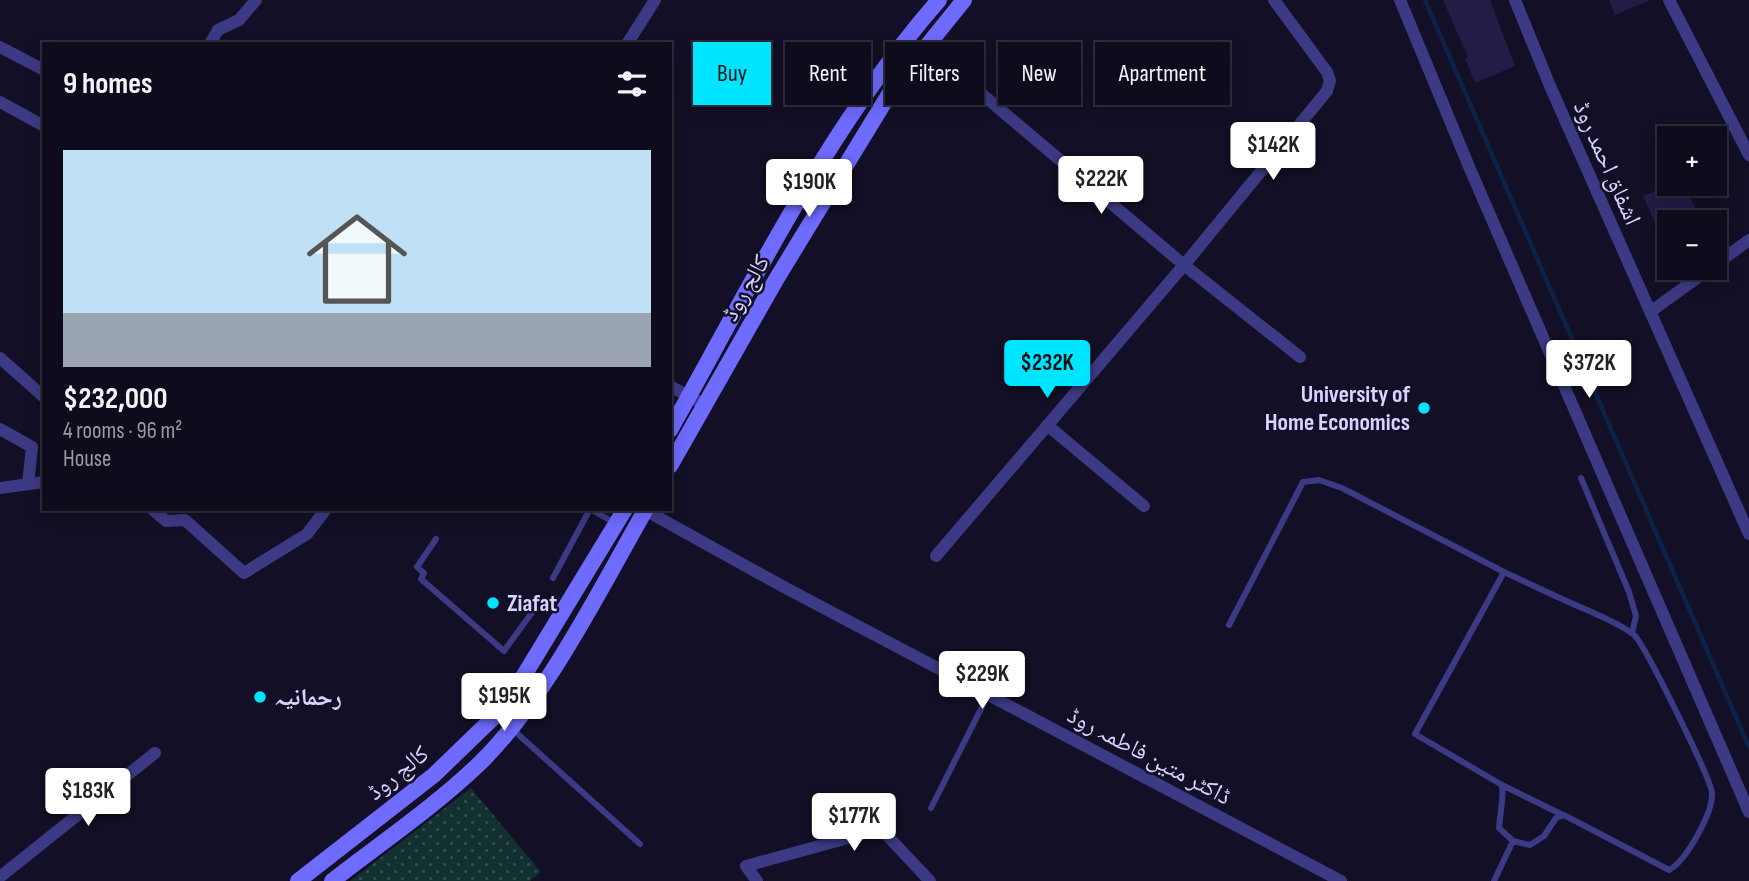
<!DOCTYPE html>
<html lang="en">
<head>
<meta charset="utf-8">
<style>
  :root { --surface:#0e0b1c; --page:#171425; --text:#f1f3f6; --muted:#9b9ba3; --line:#2e2b3b; --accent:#00e5ff }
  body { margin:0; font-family:"Sofia Sans Condensed","Noto Naskh Arabic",sans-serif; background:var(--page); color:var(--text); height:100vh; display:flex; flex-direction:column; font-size:26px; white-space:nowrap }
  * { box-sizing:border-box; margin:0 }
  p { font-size:23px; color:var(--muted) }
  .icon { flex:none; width:38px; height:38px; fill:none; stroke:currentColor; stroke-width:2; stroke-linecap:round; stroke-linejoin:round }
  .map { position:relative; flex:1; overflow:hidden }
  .drawer { position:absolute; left:42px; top:42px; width:630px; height:469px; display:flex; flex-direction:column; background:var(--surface); border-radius:0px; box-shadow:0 4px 18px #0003,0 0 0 2px var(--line) }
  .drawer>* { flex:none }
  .banner { position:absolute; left:693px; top:42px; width:665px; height:63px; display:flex; gap:14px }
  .controls { position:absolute; left:1657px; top:126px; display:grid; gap:14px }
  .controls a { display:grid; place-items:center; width:70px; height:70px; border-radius:0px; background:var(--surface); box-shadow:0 4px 18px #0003,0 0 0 2px var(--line); font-size:35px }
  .price { position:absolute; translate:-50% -60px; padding:0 16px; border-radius:7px; background:#fff; color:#222; font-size:23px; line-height:46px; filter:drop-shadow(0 2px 4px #0008) }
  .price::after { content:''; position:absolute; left:50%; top:42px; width:21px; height:16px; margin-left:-10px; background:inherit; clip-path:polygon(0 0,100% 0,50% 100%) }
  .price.current { background:var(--accent); color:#111 }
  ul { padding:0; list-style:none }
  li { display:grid; align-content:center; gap:14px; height:371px; padding:0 21px }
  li+li { border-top:2px solid var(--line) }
  li span { display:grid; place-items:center; height:217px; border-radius:0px; color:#555 }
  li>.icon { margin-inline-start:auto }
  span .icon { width:126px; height:126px; fill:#fffc; stroke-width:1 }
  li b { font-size:30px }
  h2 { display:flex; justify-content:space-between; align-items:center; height:84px; padding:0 21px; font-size:30px }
  .tag { padding:0 24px; border-radius:0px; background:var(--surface); box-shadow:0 4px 18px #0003,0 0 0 2px var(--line); font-size:24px; line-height:63px }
  .tag.current { background:var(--accent); color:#111 }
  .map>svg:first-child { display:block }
</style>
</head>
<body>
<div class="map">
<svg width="1749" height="881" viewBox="0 0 1749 881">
  <defs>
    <pattern id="grass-dots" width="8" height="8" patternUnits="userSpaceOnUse" patternTransform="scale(1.75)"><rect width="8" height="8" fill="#12302f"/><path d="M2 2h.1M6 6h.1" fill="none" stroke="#344d4e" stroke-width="1.8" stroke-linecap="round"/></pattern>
  </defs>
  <rect width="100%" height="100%" fill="#130f26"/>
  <path fill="url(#grass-dots)" d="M471,788L541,872L530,881H350Z"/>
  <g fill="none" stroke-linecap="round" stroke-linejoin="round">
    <path stroke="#0c2248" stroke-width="4.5" d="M1425,0L1749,747"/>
  </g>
  <path fill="#241b47" d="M1443,0H1490L1515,66L1475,83L1465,58L1468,57Z
    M1609,0H1651L1615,15Z
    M1673,184H1684L1702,222H1670L1669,255L1643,196Z"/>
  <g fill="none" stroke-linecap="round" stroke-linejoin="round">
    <path stroke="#3d3a85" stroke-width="6" d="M1581,478L1629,592L1636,616L1632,633
      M590,509L615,523
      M436,539L417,567L424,573L421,579L504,651L541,600L560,613
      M1504,572C1532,585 1559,598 1587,610C1602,617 1621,624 1634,635C1644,643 1711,779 1712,793C1713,813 1686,861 1669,870L1564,815L1556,818L1544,836L1530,845L1513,841
      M553,578L590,509
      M1229,625L1303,482L1319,480L1342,488L1504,572L1415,734L1502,785C1504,799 1500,813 1499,828L1513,841L1494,881
      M511,728L640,844
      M1502,785L1563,815
      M931,808L988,695"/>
    <path stroke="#3d3a85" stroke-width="12" d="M1400,0L1470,169L1749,812
      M1515,0L1550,86L1749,534
      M1669,0L1749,155
      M210,44L218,30L239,20L256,0
      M627,44L655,0
      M925,46L1184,265L1300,357
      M0,47L44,70
      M0,102L44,126
      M1715,265L1749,240
      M1650,312L1711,268
      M0,358L44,397
      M670,386L705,405
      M1047,425L1144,506
      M0,429L32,447L28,484
      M0,488L44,482
      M152,509L166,521L185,520L244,573L307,534L326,509
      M643,509L782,586L1341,881
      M936,556L1184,265L1327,91L1330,81L1327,72L1274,0
      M0,877L155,753
      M757,881L746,866L881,829L930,881"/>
    <path stroke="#6f6bff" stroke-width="16" d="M670,430C753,283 827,128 939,0
      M670,466L777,278L893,88L964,0
      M298,881L434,775L495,716L520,682L625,509
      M332,881C381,843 434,807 479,764C546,699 599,591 646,509"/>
  </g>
  <g fill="#00e5ff" stroke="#130f26" stroke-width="2.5">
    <circle cx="1424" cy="408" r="7"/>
    <circle cx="493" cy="603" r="7"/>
    <circle cx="260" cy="697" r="7"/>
  </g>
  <g text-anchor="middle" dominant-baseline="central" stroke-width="5" stroke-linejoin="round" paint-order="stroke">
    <g font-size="24" fill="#d9d4ff" stroke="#130f26">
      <text transform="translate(1607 163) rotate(66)">اشفاق احمد روڈ</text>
      <text transform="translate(746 288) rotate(-60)">کالج روڈ</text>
      <text transform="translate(1149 756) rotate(28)">ڈاکٹر متین فاطمہ روڈ</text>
      <text transform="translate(398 773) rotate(-39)">کالج روڈ</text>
    </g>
    <g font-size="24" font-weight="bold" fill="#d9d4ff" stroke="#130f26" text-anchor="start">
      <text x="1410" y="394" text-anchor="end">University of<tspan x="1410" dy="28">Home Economics</tspan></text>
      <text x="507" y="603">Ziafat</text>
      <text x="274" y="697">رحمانیہ</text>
    </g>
  </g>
</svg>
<div class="controls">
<a>+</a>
<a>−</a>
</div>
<b class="price" style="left:1273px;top:182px">$142K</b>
<b class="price" style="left:1101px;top:216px">$222K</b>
<b class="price" style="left:809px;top:219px">$190K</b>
<b class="price current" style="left:1047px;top:400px">$232K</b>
<b class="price" style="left:1589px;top:400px">$372K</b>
<b class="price" style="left:982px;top:711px">$229K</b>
<b class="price" style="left:504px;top:733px">$195K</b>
<b class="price" style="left:88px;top:828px">$183K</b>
<b class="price" style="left:854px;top:853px">$177K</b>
<div class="banner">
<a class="tag current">Buy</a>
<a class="tag">Rent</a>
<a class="tag">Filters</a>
<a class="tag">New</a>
<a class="tag">Apartment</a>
</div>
<section class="drawer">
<h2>9 homes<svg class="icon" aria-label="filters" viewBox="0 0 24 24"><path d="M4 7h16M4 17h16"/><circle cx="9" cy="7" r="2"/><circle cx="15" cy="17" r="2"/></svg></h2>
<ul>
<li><span style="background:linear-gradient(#bfe0f5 75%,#9aa5b1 0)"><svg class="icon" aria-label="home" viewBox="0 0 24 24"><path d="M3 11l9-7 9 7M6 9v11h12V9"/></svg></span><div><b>$232,000</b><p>4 rooms · 96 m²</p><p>House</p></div></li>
</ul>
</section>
</div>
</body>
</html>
